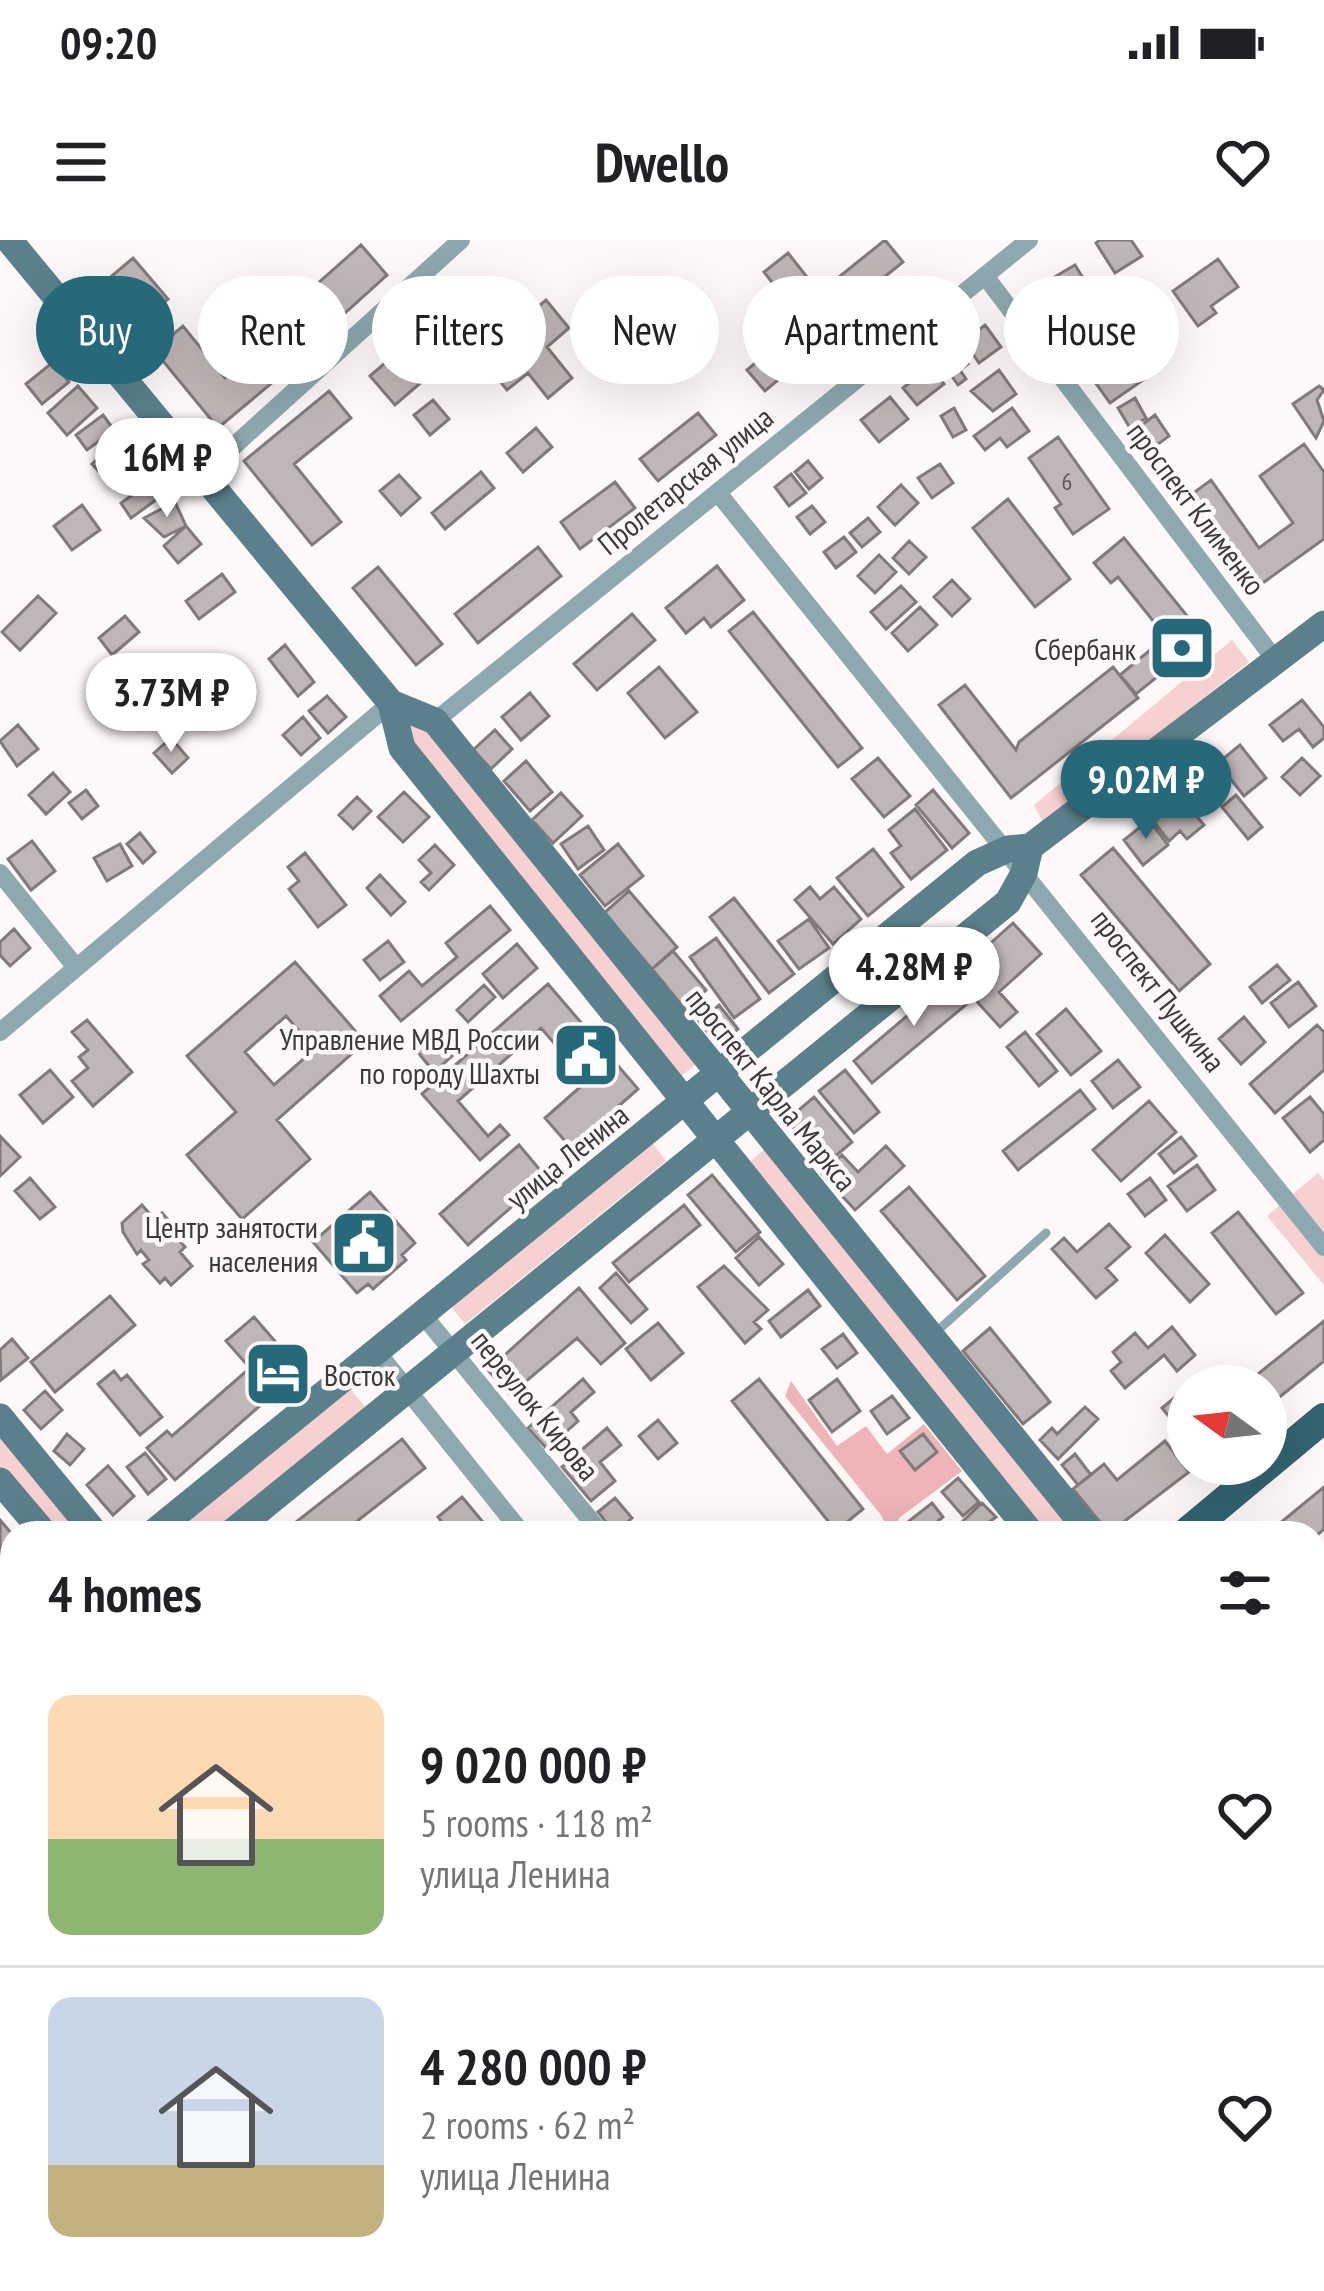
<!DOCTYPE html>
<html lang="en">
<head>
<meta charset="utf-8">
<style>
  :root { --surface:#fff; --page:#f2f2f2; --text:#202124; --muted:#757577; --line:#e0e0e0; --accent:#25697a }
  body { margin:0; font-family:"PT Sans Narrow",sans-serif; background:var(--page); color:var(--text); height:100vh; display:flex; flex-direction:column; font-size:45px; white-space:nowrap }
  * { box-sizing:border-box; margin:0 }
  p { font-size:39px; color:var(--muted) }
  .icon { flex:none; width:66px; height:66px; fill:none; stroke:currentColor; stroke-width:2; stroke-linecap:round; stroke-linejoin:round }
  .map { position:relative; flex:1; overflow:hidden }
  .drawer { position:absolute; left:0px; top:1281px; width:1326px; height:771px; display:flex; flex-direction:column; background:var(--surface); border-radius:36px 36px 0 0; box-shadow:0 12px 48px #0002 }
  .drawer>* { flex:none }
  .guide { position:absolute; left:36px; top:36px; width:1254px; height:108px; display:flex; gap:24px }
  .needle { width:78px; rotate:285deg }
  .controls { position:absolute; left:1167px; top:1125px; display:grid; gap:24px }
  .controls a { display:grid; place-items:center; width:120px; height:120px; border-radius:50%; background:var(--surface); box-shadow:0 12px 48px #0002; font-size:60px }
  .price { position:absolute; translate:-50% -102px; padding:0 27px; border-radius:42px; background:#fff; color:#222; font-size:39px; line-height:78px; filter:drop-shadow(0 3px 6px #0008) }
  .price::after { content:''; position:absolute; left:50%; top:72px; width:36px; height:27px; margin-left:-18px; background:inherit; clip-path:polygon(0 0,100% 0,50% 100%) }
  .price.active { background:var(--accent); color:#fff }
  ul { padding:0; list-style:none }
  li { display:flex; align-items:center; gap:36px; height:300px; padding:0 48px }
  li+li { border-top:3px solid var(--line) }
  li span { display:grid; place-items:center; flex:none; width:336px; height:240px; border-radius:24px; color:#555 }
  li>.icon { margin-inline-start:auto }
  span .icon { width:144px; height:144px; fill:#fffc; stroke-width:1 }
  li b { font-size:51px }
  h2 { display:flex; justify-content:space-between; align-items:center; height:144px; padding:0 48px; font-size:51px }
  .tag { padding:0 42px; border-radius:54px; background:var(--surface); box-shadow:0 12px 48px #0002; font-size:42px; line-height:108px }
  .tag.active { background:var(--accent); color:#fff }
  .status { display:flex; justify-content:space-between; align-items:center; height:84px; padding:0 60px; background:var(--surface); direction:ltr }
  .status svg { height:33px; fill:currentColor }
  header { display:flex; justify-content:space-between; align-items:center; height:156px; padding:0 48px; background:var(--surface); font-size:54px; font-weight:800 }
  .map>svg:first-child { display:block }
</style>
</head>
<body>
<div class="status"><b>09:20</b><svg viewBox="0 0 49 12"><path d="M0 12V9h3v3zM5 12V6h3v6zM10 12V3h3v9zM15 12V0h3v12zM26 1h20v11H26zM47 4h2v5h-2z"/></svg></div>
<header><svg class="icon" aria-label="menu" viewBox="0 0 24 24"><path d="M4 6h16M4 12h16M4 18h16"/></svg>Dwello<svg class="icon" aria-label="heart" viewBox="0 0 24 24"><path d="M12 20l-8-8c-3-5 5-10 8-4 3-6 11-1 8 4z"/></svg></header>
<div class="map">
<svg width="1324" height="2051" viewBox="0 0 1324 2051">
  <rect width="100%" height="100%" fill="#fef8f8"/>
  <path fill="#f7d0d1" d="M1232,400L1249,422L1044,584L1034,565Z
    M399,471L433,485L699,822L676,840L407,505Z
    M651,901L666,921L465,1084L450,1065Z
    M766,908L1077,1293H1045L747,924Z
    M1318,933L1324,940V1045L1267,976Z
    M349,1147L365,1167L210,1293H166Z
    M0,1186L88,1293H54L0,1227Z"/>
  <path fill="#eeb4b7" d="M791,1141L837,1206L866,1186L887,1214L924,1184L962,1231L899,1278L895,1293H866L884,1281L881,1275L785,1156Z"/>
  <path fill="#c0b6b7" stroke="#82797a" stroke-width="3" fill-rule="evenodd" d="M885,0L903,22L842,71L824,49Z
    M1100,0H1131L1142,16L1115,33L1096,3Z
    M361,5L387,35L344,74L317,44Z
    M788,13L818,51L793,70L764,32Z
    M133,18L168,59L135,87L100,46Z
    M1218,19L1238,47L1211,66L1216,73L1198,86L1173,51Z
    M1075,25L1091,51L1067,65L1073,74L1056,85L1034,49Z
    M546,60L569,88L547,107L572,138L548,158L528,133L507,150L479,116Z
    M637,68L658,92L628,127L603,98Z
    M1073,74L1082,89L1101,78L1113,98L1077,119L1057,84Z
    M295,80L316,106L218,188L154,110L183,86L225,138Z
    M804,82L822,103L765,151L747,130Z
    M985,85L1001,107L979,123L964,101Z
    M428,86L453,115L395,165L370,136Z
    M957,108L968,124L960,130L966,139L958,145L941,121Z
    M1141,110L1156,131L1110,163L1095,142Z
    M53,122L69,142L42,164L26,144Z
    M930,126L944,144L917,165L903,148Z
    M999,130L1016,154L993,171L971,151Z
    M78,146L97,168L67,195L48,173Z
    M1319,146L1324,150L1317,160L1324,181L1316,198L1293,164Z
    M329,151L351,178L294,224L341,282L312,305L244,221Z
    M890,157L908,179L879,202L861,180Z
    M1135,158L1146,178L1130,188L1118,168Z
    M433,160L449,179L430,195L414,175Z
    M954,168L966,190L953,197L941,176Z
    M1012,168L1029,191L1007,207L1000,198L985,210L974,196Z
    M698,173L716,195L658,241L640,219Z
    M103,175L114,190L87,210L76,195Z
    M1155,175L1169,196L1145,214L1130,194Z
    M536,188L552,207L523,232L507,213Z
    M1058,197L1109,269L1073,294L1055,268L1061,264L1029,218Z
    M116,201L135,221L111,244L92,224Z
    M1304,204L1324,232V299L1246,355L1229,331L1237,325L1188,257L1211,240L1259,308L1293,283L1260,236Z
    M808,221L822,238L809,249L795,232Z
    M940,224L953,243L932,258L918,238Z
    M481,232L494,248L445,289L432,273Z
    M791,234L806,253L789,266L775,247Z
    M399,235L420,258L401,275L380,251Z
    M150,242L160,257L131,278L121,263Z
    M615,242L635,268L580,309L561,282Z
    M901,245L918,263L895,285L878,267Z
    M1008,259L1070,339L1035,367L973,288Z
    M175,262L186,286L164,297L144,278Z
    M82,265L100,290L72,310L54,286Z
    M812,266L825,282L810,294L797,277Z
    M868,278L880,292L862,307L850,293Z
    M186,286L201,304L178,323L164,306Z
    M844,297L856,312L836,328L824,312Z
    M1124,298L1205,398L1136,454L1120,435L1166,397L1118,337L1111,343L1094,323Z
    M909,301L926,317L909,334L893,318Z
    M538,307L561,336L478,403L455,374Z
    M879,315L896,332L875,353L858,336Z
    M717,326L744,360L711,387L704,378L686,393L666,368Z
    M378,327L442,404L416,425L353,348Z
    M222,334L235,352L199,379L186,361Z
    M952,340L970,359L952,376L934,357Z
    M901,346L916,362L886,389L871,372Z
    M38,356L56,373L20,410L2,392Z
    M920,367L937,385L908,411L892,393Z
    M753,372L862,508L838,527L729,391Z
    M632,374L655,400L597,450L574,424Z
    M125,376L139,392L112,415L99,398Z
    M285,405L314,442L298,456L269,419Z
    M659,427L697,472L665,498L628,453Z
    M1113,427L1138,458L1011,558L939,465L965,445L1016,510L1019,502Z
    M530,453L549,476L521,500L502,477Z
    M327,456L346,477L328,493L309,471Z
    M1302,460L1324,487V498L1313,507L1299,489L1283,501L1270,485Z
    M303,477L320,498L301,515L283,495Z
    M18,485L38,509L17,526L0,501Z
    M495,490L512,509L491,529L473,510Z
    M171,498L188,518L172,533L154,513Z
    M1240,505L1266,538L1244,556L1218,523Z
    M878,518L910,556L884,577L852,539Z
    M1302,518L1320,536L1300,555L1282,537Z
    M526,521L552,552L530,571L504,541Z
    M53,533L70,552L46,574L29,555Z
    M86,550L98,566L82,579L69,563Z
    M933,550L969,593L952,608L916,565Z
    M404,552L429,577L403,602L378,577Z
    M561,553L582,576L553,603L532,580Z
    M1178,554L1204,585L1187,599L1180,591L1169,601L1150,577Z
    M1236,555L1262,587L1248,599L1222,567Z
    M357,557L371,571L353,589L339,575Z
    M915,569L947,610L911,639L891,613L901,606L889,590Z
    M1149,580L1168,605L1143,625L1124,600Z
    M588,586L604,610L578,629L561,604Z
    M140,593L155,612L143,623L127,604Z
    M32,601L55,631L31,650L8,619Z
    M120,604L132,626L107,641L94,618Z
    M618,604L643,636L605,666L580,635Z
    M435,605L454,625L429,650L421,642L431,633L419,620Z
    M1113,608L1210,724L1179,751L1081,635Z
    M873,609L903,647L868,676L837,638Z
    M305,613L346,665L318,687L289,649L299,641L288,627Z
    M380,635L405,662L391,675L367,648Z
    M810,647L820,659L834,647L861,679L833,704L795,660Z
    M629,651L677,707L652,729L604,673Z
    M734,658L794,734L769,753L710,677Z
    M490,666L510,690L401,781L380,756L409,731L422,746L457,717L446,703Z
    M809,679L829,708L799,729L778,701Z
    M1013,683L1041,714L999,752L1017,772L1000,787L954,736Z
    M14,689L30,708L10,726L0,715V702Z
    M716,698L760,759L734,778L690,717Z
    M388,701L404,722L380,740L364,720Z
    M517,704L537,728L503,758L483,734Z
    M673,711L706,750L685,769L652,729Z
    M295,722L365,802L277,880L310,919L242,979L187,915L236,872L187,816ZM286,776L315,809L274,845L245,812Z
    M1277,725L1290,740L1262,763L1250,747Z
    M954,736L974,758L872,843L854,821Z
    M1298,742L1316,766L1289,787L1271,763Z
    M548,744L638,849L571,908L545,878L587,841L541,788L458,861L488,896L500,885L509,895L480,920L422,854Z
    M484,745L495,757L468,782L457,770Z
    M719,765L738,789L718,805L699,781Z
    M1066,769L1101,811L1071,835L1037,794Z
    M1244,777L1265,802L1241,824L1219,799Z
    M87,780L132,832L93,866L72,841L88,828L79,817L88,810L72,792Z
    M1317,785L1324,792V830L1275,873L1250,844Z
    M429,789L452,816L434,832L411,804Z
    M1025,792L1057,831L1039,846L1007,807Z
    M1118,820L1140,847L1113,868L1092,841Z
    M50,830L73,857L43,883L20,855Z
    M845,830L879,872L854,893L819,851Z
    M1080,850L1095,869L1018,930L1003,911Z
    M814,857L852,902L825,925L787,880Z
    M1310,857L1324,874V900L1310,912L1283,878Z
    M1149,861L1176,892L1121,941L1093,910Z
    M0,896L20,917L0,936Z
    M1181,897L1196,916L1174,933L1159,914Z
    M519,905L546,937L468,1005L440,974Z
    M886,906L904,926L855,970L821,933L842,915L858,932Z
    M1197,925L1215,950L1187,971L1168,946Z
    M712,935L760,992L736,1012L688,955Z
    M30,938L55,967L40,979L15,951Z
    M1150,938L1166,960L1145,976L1128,954Z
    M909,947L985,1036L957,1060L881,971Z
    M370,952L415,1003L402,1015L406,1020L373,1049L368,1044L357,1053L313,1002Z
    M142,965L155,980L162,973L182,995L178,999L185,1007L180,1012L192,1026L171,1045L165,1038L160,1043L143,1024L149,1020L141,1010L137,1014L123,992L122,983Z
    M684,965L700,985L629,1042L613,1023Z
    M1238,972L1303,1053L1276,1074L1212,993Z
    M1109,984L1130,1007L1106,1028L1117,1040L1096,1058L1052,1009L1064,998L1077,1012Z
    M1165,995L1209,1044L1190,1062L1146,1013Z
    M759,997L783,1024L759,1045L736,1018Z
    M724,1026L768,1070L754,1082L761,1089L745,1103L698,1047Z
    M616,1033L647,1069L631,1083L600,1048Z
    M579,1048L625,1103L601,1124L577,1098L510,1155L488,1130Z
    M808,1050L820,1066L781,1097L769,1081Z
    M110,1056L135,1085L55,1152L31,1122Z
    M254,1077L307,1138L276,1165L269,1158L175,1240L147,1208L167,1191L172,1196L250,1128L226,1101Z
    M1324,1081V1121L1266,1168V1146H1243Z
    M658,1083L683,1113L651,1140L626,1109Z
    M1172,1087L1195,1115L1177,1131L1164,1115L1125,1148L1111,1131L1121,1122L1113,1112L1135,1093L1148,1108Z
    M990,1088L1050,1162L1023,1184L963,1111Z
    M843,1094L857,1113L837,1128L822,1109Z
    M12,1099L28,1118L1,1140L0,1110Z
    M114,1131L121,1140L127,1135L162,1177L140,1195L98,1144Z
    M583,1139L594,1152L571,1172L578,1181L547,1209L528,1188Z
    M759,1139L863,1269L836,1291L732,1161Z
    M837,1139L860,1171L832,1192L809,1160Z
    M1185,1149L1188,1152V1200L1162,1168Z
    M45,1151L62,1170L41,1189L24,1170Z
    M892,1156L909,1178L887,1194L871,1171Z
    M1085,1167L1098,1179L1058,1219L1040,1200L1052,1188L1057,1194Z
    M658,1180L677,1203L658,1219L639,1196Z
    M607,1188L621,1205L600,1222L615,1241L591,1261L562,1227Z
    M67,1194L84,1209L70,1225L54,1211Z
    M923,1194L937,1212L915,1230L900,1211Z
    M402,1199L425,1228L342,1293H297L291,1286Z
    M1165,1201L1189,1232L1109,1293L1073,1249L1104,1224L1117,1240Z
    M145,1213L166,1239L148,1254L127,1227Z
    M1075,1214L1091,1235L1078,1245L1062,1225Z
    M108,1226L134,1256L113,1275L87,1245Z
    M958,1238L979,1262L963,1276L942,1252Z
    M1324,1247V1289L1314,1298V1293H1268Z
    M462,1257L492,1293H451L438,1277Z
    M615,1258L632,1278L615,1293L598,1272Z
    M932,1263L943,1277L923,1293H902L899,1289Z
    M982,1263L996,1277L974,1293L963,1281Z
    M0,1280L12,1294V1346L0,1332Z
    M1314,1454L1324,1467V1529L1314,1516Z
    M1314,1678L1324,1690V1742L1314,1731Z
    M1314,1737L1324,1748V1788L1318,1794Z
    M1324,1795V1842L1316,1850L1324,1859V1895L1314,1899V1804Z
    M392,2040H467L473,2048L378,2051Z
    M572,2040H627L636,2051H581Z"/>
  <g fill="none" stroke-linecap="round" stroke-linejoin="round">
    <path stroke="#8ea8af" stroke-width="9" d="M935,1093L1046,993"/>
    <path stroke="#8ea8af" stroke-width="18" d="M985,36L1276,421
      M203,234L461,0
      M718,253L1324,1007
      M435,481L1029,0
      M0,633L75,726
      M0,792L391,463
      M423,1075L601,1293
      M377,1112L522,1293
      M0,1779L12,1793
      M0,1864L12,1879
      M141,2040L150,2051
      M215,2040L224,2051
      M1148,2040L1158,2051"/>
    <path stroke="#5a808b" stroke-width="27" d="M9,0L391,463L402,508L1031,1293
      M391,463L435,481L1090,1293
      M0,1177L95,1293
      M0,1241L44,1293
      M153,1293L977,623L1008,609L1030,607L1324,384
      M231,1293L1008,662L1024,633L1030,607
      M0,1419L12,1409
      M0,1485L12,1474
      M1314,1559L1324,1570
      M1314,1619L1324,1630
      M1314,1952L1324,1943
      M699,2040L708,2051
      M1209,2051L1221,2040"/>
    <path stroke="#326471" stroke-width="30" d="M1186,1293L1324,1178
      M245,2051L259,2040
      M285,2051L298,2040"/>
  </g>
  <defs>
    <symbol id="bank-square" viewBox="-11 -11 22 22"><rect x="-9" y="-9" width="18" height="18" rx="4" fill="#25697a" stroke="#fef8f8"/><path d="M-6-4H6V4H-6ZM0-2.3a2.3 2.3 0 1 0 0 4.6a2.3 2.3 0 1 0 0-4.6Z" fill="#fff"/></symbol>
    <symbol id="civic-square" viewBox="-11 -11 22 22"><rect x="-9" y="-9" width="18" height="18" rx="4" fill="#25697a" stroke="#fef8f8"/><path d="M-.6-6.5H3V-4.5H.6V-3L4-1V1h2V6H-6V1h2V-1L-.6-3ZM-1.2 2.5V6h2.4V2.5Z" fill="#fff"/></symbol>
    <symbol id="hotel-square" viewBox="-11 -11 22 22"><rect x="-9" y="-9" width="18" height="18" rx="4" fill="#25697a" stroke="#fef8f8"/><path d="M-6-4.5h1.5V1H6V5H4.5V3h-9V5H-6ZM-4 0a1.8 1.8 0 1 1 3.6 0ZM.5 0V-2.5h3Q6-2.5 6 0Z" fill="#fff"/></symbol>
  </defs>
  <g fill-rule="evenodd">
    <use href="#bank-square" x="1144" y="370" width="76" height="76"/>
    <use href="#civic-square" x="548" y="777" width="76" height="76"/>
    <use href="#civic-square" x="326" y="965" width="76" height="76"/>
    <use href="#hotel-square" x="240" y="1096" width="76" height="76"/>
  </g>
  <g text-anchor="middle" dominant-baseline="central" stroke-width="9" stroke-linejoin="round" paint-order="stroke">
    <g font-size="24" fill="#5d5858">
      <text x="1067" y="241">6</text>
    </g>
    <g font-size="30" fill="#3c3838" stroke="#fef8f8">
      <text transform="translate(685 240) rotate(-39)">Пролетарская улица</text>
      <text transform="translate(1197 268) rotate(53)">проспект Клименко</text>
      <text transform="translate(1159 750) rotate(52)">проспект Пушкина</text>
      <text transform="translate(772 849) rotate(51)">проспект Карла Маркса</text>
      <text transform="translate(567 916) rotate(-39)">улица Ленина</text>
      <text transform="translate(536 1165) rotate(51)">переулок Кирова</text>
    </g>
    <g font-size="30" fill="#3c3838" stroke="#fef8f8" text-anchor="end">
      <text x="1136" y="408">Сбербанк</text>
      <text x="540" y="798">Управление МВД России<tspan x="540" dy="34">по городу Шахты</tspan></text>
      <text x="318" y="986">Центр занятости<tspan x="318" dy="34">населения</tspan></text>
      <text x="324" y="1134" text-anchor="start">Восток</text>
    </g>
  </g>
</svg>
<div class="controls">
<a><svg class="needle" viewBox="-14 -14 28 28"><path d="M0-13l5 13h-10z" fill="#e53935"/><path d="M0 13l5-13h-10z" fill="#757577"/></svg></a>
</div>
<b class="price" style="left:167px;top:280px">16M ₽</b>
<b class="price" style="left:171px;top:515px">3.73M ₽</b>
<b class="price active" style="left:1146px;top:602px">9.02M ₽</b>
<b class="price" style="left:914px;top:789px">4.28M ₽</b>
<div class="guide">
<a class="tag active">Buy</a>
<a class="tag">Rent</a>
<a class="tag">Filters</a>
<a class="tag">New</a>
<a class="tag">Apartment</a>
<a class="tag">House</a>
</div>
<section class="drawer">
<h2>4 homes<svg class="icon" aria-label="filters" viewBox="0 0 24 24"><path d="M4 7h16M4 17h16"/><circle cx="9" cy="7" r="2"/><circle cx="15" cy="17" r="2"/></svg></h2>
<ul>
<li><span style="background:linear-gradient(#ffd9b3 60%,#8fb573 0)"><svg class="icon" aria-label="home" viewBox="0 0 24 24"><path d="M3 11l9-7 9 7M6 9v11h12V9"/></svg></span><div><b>9 020 000 ₽</b><p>5 rooms · 118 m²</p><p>улица Ленина</p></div><svg class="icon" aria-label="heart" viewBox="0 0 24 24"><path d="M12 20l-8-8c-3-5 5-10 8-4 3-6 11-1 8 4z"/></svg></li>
<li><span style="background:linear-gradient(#c9d6e8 70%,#c2b280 0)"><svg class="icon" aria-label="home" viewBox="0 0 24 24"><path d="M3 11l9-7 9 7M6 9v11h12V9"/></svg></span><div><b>4 280 000 ₽</b><p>2 rooms · 62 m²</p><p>улица Ленина</p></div><svg class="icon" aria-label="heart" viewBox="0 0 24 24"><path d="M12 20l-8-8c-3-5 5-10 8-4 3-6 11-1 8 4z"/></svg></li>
</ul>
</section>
</div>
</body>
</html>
